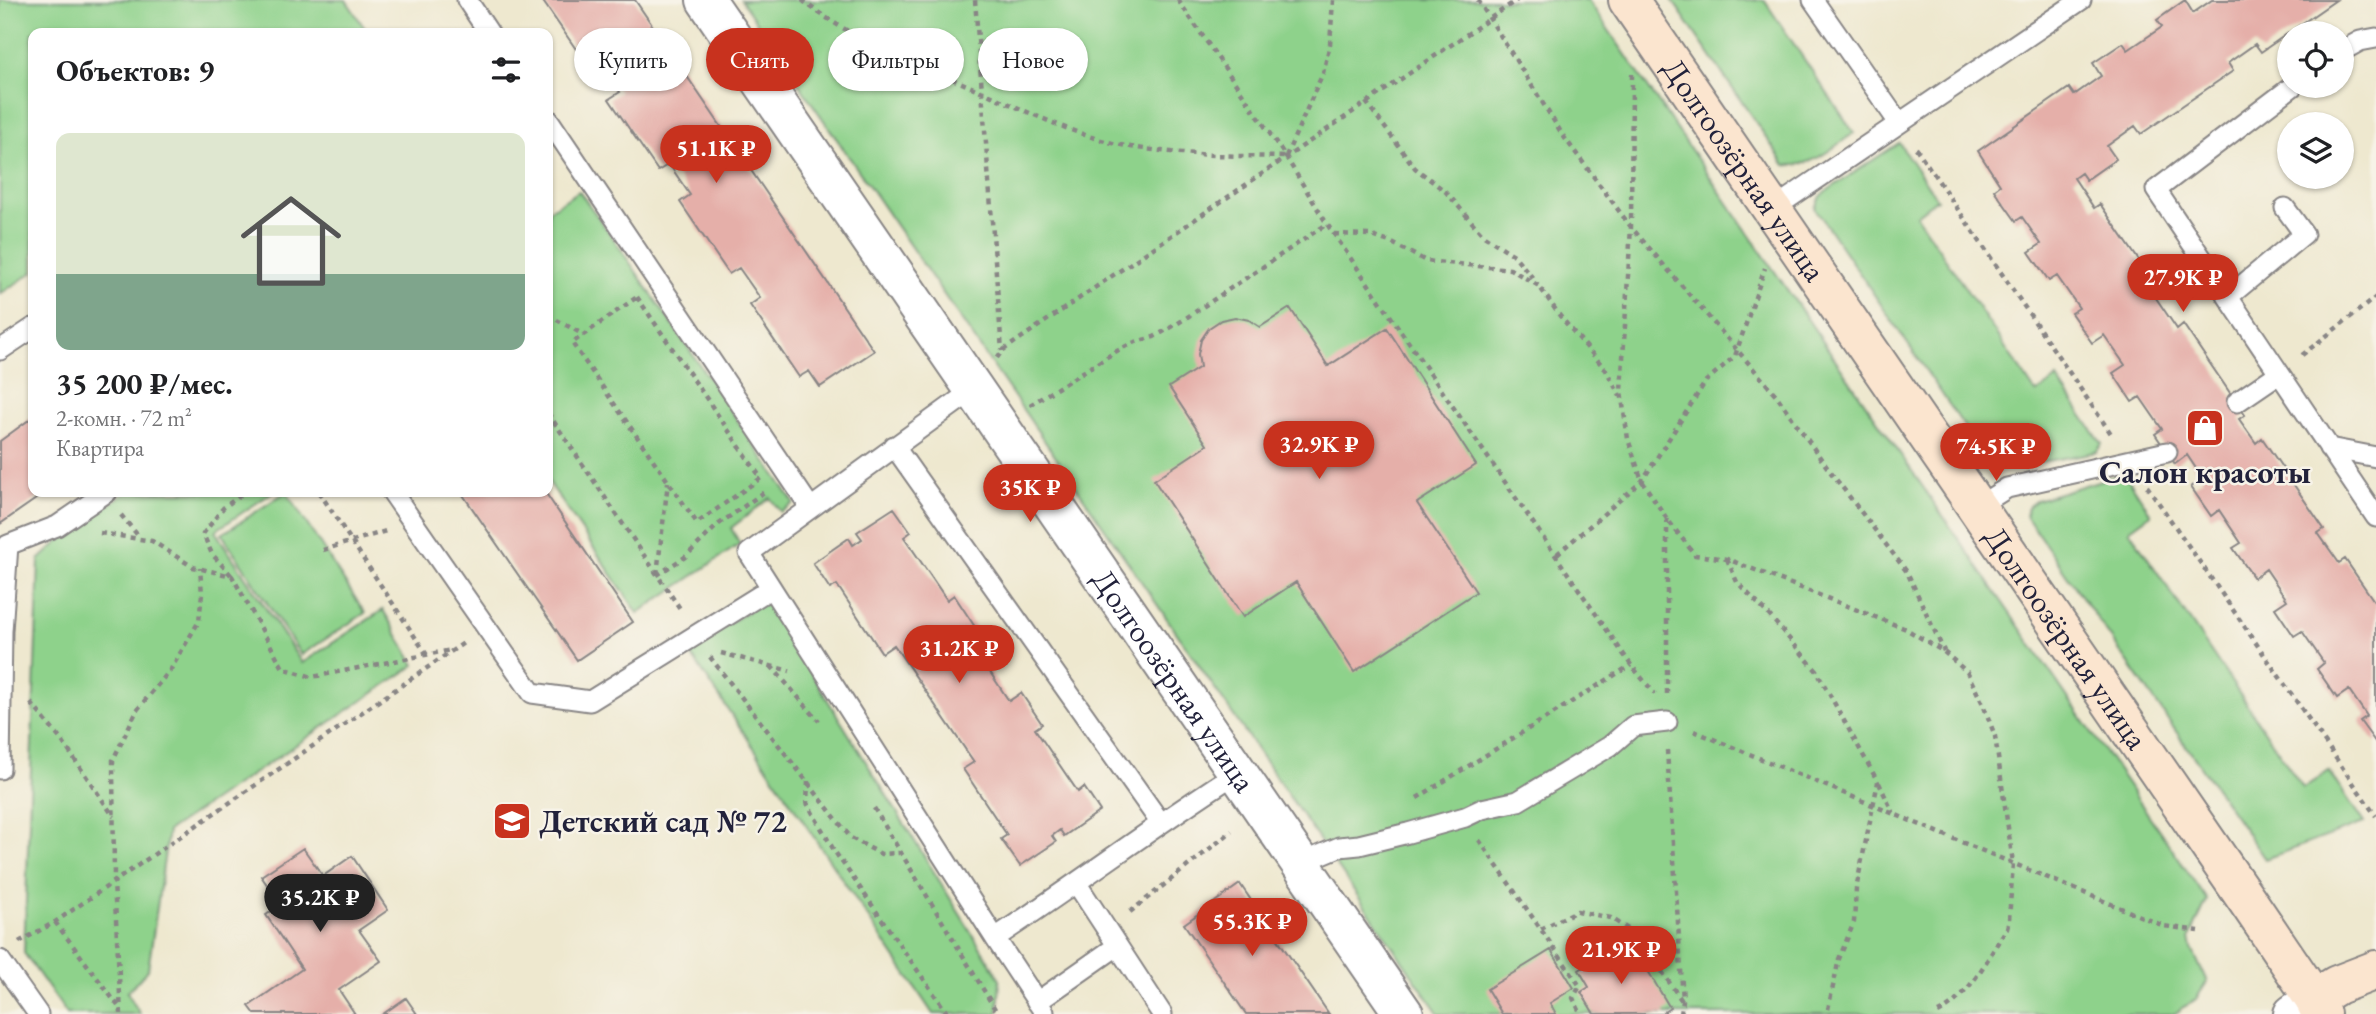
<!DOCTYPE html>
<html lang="ru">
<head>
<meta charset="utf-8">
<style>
  :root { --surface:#fff; --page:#f2f2f2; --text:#202124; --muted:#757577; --line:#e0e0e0; --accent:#c8321e }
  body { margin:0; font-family:"EB Garamond",serif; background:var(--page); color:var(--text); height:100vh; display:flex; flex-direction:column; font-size:26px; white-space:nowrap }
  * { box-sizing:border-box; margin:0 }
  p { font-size:23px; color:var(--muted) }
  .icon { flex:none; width:38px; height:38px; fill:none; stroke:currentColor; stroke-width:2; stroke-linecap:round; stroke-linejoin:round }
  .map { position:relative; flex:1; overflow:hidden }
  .drawer { position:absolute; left:28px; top:28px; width:525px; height:469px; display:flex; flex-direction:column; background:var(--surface); border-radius:14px; box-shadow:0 2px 5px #0004 }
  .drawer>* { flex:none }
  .top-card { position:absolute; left:574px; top:28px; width:665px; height:63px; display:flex; gap:14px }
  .controls { position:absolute; left:2277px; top:21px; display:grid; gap:14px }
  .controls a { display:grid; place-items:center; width:77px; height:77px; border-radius:50%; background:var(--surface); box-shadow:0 2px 5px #0004; font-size:35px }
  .price { position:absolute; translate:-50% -60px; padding:0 16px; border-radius:24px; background:var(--accent); color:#fff; font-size:23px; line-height:46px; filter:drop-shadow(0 2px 4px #0008) }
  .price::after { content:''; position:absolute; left:50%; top:42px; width:21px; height:16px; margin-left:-10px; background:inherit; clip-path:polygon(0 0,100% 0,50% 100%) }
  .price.on { background:#222; color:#fff }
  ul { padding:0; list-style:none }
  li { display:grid; align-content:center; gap:14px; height:371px; padding:0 28px }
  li+li { border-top:2px solid var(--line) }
  li span { display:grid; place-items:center; height:217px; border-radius:14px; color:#555 }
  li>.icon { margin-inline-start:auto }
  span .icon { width:126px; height:126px; fill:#fffc; stroke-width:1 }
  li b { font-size:30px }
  h2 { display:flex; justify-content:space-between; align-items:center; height:84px; padding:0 28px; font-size:30px }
  .tag { padding:0 24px; border-radius:32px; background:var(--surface); box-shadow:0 2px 5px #0004; font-size:24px; line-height:63px }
  .tag.on { background:var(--accent); color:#fff }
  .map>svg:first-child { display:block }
</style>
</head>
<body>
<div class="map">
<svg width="2376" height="1014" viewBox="0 0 2376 1014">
  <rect width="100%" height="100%" fill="#f7f3e8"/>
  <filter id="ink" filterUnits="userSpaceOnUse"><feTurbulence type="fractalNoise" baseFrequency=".0143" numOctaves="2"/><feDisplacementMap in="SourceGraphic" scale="14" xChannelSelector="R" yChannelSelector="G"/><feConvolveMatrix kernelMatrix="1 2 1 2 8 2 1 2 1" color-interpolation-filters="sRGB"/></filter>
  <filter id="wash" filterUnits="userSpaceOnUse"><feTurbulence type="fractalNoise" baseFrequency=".00686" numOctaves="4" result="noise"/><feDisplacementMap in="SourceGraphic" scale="28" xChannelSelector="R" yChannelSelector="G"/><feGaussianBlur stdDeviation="1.57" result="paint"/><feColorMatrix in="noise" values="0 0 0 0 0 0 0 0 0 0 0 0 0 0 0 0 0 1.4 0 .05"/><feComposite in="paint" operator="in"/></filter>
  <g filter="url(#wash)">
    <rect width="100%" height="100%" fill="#eee8cf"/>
    <path fill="#8ed28b" stroke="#587a63" stroke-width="2" d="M0,0H346L368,33H33V272L0,294Z
      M741,0H1588L2207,900L2190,937L2192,949L2207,982L2196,999L2174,1014H1439Z
      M1672,0H1764L1854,133C1832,148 1812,168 1785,165Z
      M1899,143L1937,199L1916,215L2036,393L2057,379L2102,444L2096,452L2019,466H2003L1987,460L1815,208L1819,199L1825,192Z
      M579,191L613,238L794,503L781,512L770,498L731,528L740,544L638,613L548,481V211Z
      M2117,475L2127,477L2151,514L2129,530L2303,788L2329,771L2364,823L2265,859L2025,515L2029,506L2037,500Z
      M127,492H273L215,531L302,663L383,610L415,665L168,831L148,970L127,992L140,1014H67L24,953L39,560L68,533Z
      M286,492L365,613L301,655L222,534Z
      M766,600L1000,979L998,1014H933L688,650Z"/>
    <g id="blocks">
      <path fill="#e5afa9" d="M542,0H635L874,351L820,387L809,371L799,377L750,305L760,298L739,268L729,274L680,202L690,195L669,164L658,171L609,99L620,92L599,62L589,68Z
        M2185,0L2193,13L2212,0H2336L2261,52L2255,44L2228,63L2233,71L2141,134L2135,126L2107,146L2116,159L2086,180L2081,173L2074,178L2094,208L2100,204L2162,294L2156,298L2177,329L2183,324L2245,415L2239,419L2256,443L2262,438L2324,529L2318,533L2339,563L2345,559L2376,604V743L2360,721L2367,716L2349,690L2337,698L2317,669L2324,663L2302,631L2294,636L2275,608L2287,600L2266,569L2254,578L2233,548L2241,543L2219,510L2211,516L2191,487L2203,479L2187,455L2175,464L2155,434L2162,429L2140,397L2132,402L2113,373L2125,365L2104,335L2092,343L2071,313L2079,308L2057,276L2049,281L2029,252L2041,244L2022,217L2016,221L1994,190L2000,185L1978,151L2069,88L2074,95L2101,76L2093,63L2123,43L2128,50L2162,27L2157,20Z
        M1290,308L1328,366L1387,328L1476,465L1417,503L1476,592L1354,672L1296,582L1243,617L1154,480L1207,445L1169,387L1200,367L1198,354L1201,340L1209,328L1221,320L1235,317L1249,320L1260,327Z
        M33,417V492H46L0,524V441Z
        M461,492H545L633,622L577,660Z
        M894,508L911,532L904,537L947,600L954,595L977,630L967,637L1009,701L1021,693L1042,724L1035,729L1078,792L1084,787L1100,811L1064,836L1060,830L1052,836L1056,842L1020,866L1001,839L1007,835L963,769L974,762L894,645L882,653L837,585L830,589L813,563L849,538L853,545L862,539L857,532Z
        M303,848L323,876L352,856L388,910L359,930L381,961L339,990L355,1014H255L249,1006L302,969L266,915L281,905L261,876Z
        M1240,884L1329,1014H1246L1224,982L1184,924Z
        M1622,943L1635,964L1641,959L1670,1008L1664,1012L1666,1014H1594L1581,992L1589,987L1579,970Z
        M1551,950L1574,988L1550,1003L1556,1014H1502L1487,989Z
        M406,998L417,1014H383Z"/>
    </g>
  </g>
  <g filter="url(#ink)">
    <use href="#blocks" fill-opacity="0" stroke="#888585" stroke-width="2"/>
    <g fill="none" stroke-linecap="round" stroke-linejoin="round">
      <defs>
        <path id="service" d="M467,0L489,33
          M1813,0L1899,123
          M2342,51L2360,41L2376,38
          M2293,86L2156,190L2376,517
          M548,119L810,507
          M1773,209L2081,0
          M2228,297L2304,234L2285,208
          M0,350L33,328
          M973,390L749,553L995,938C1077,884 1155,825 1238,772
          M2237,402L2278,374
          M894,446L1160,822
          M2329,448L2376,457
          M392,492L532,693L590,701L770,589
          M1977,507L2007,488L2167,452
          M0,769L2,631L8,545L57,526L107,492
          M1301,863L1339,847L1359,845L1408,833L1465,817L1482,809L1518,801L1610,746L1633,726L1667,722
          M1077,884L1162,1014
          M995,938L1044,1012
          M0,960L38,1014
          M1037,1002L1117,946"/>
        <g id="minor">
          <path id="s1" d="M706,0L1404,1014"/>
        </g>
        <path id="tertiary" d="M2293,1014L2314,999"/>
        <g id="secondary">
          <path id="s2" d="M1628,0L2253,909L2314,999L2321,1014"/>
          <path d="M2314,999L2337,985L2376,970"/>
        </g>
      </defs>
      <use href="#service" stroke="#888585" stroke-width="23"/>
      <use href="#minor" stroke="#888585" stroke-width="42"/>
      <use href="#tertiary" stroke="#888585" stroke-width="42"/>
      <use href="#secondary" stroke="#888585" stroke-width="42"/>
      <path stroke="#888585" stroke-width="4.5" stroke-dasharray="5 5" stroke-linecap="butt" d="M802,0C849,38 903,58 957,81C1014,104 1070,136 1131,147C1182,155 1233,156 1285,157
        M975,0L1002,351
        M1178,0L1286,157L1327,224L1631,665L1655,694
        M1478,0L1564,137L1631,227L1776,395L1829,470L1907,572L1944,651
        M1632,74L1631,227L1621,391L1628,439L1642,481L1667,519L1695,555L1727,559L1906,629L1944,652L1967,672L1983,704L1995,736L2013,863L2009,920L2007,928C1988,957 1969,999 1936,1014
        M1366,102L1415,168L1446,192L1484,236L1514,255L1536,282
        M1916,148L2112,435
        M1286,156L1323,73L1330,44L1333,0
        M1334,234L1370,235L1392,243L1426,261L1510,269L1539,286L1560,316L1606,370L1620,396
        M637,297L761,478L697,523L572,343Z
        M548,315L584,335
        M2302,355L2376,297
        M997,358L1002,351L1517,0
        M1030,405L1115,352L1132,343L1154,337L1177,324L1327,224
        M548,413L681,610
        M2147,486L2376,816
        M319,492L427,655
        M121,515L140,538
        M1667,519V696
        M100,533L152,541L193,567L232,576L283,668L312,677L451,650
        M323,550L386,531
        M1557,554L1642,481L1706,381L1735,356L1765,268
        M1727,559L1737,582L1768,614L1816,670L1878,782L1856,889L1854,922L1839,959L1827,1014
        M657,574L668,482
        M231,575L212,554L203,534L223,508L245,492
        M657,575L685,557L719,524L767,490
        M721,653L790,671
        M710,657L851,838L881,854L899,853
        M771,666L819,721
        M31,703L62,741L114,817
        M1694,731L2164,926L2199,931
        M1667,750L1683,1001L1681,1014
        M808,781L807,803L835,852L948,1014
        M1879,783L1893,813
        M1417,798L1631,665
        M874,808L998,1014
        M1479,840L1580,986L1573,998L1581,1014
        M1130,912L1232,831
        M55,922L119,1007
        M1541,929L1577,911L1611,918L1637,935L1682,1001
        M19,942L55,922L465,642
        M121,1014L114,882L113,760L137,710L171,669L199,621L202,594L200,568"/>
      <use href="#service" stroke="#fff" stroke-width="19"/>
      <use href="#minor" stroke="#fff" stroke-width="38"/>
      <use href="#tertiary" stroke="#fff" stroke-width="38"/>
      <use href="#secondary" stroke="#fbe5cf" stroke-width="38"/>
    </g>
  </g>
  <defs>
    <symbol id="shop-square" viewBox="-11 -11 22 22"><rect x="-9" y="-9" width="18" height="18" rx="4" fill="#c8321e" stroke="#f7f3e8"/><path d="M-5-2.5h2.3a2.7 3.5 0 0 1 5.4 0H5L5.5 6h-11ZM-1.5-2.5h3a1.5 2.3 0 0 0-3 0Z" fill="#fff"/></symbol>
    <symbol id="school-square" viewBox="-11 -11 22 22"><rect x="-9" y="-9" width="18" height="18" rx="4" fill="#c8321e" stroke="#f7f3e8"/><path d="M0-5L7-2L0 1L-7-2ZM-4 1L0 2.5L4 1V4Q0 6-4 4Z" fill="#fff"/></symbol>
  </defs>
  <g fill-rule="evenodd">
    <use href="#shop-square" x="2183" y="406" width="44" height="44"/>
    <use href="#school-square" x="490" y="799" width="44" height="44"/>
  </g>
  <g text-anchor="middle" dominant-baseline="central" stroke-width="5" stroke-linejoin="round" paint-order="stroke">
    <g font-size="32" fill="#22223b" stroke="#f7f3e8">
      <text stroke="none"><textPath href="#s2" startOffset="206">Долгоозёрная улица</textPath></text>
      <text stroke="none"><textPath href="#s2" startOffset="774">Долгоозёрная улица</textPath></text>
      <text stroke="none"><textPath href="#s1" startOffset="826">Долгоозёрная улица</textPath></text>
    </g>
    <g font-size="32" font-weight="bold" fill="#22223b" stroke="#f7f3e8">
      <text x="2205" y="472">Салон красоты</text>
      <text x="539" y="821" text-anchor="start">Детский сад № 72</text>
    </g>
  </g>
</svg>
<div class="controls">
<a><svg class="icon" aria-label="locate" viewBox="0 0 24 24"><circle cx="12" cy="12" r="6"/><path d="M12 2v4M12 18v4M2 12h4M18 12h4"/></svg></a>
<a><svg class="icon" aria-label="layers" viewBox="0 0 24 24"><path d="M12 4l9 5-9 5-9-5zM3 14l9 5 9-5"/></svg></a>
</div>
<b class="price" style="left:716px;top:185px">51.1K ₽</b>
<b class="price" style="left:2183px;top:314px">27.9K ₽</b>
<b class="price" style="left:1319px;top:481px">32.9K ₽</b>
<b class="price" style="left:1996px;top:483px">74.5K ₽</b>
<b class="price" style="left:1030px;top:524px">35K ₽</b>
<b class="price" style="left:959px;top:685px">31.2K ₽</b>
<b class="price on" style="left:320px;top:934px">35.2K ₽</b>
<b class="price" style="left:1252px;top:958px">55.3K ₽</b>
<b class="price" style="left:1621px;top:986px">21.9K ₽</b>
<div class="top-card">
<a class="tag">Купить</a>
<a class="tag on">Снять</a>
<a class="tag">Фильтры</a>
<a class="tag">Новое</a>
</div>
<section class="drawer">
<h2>Объектов: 9<svg class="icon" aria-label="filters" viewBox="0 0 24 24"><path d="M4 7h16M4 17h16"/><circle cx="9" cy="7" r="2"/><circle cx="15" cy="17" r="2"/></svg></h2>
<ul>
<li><span style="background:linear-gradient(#dfe7d0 65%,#7fa58c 0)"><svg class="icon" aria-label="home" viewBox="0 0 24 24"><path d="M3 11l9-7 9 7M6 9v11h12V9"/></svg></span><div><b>35 200 ₽/мес.</b><p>2-комн. · 72 m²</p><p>Квартира</p></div></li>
</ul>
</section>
</div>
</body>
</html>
